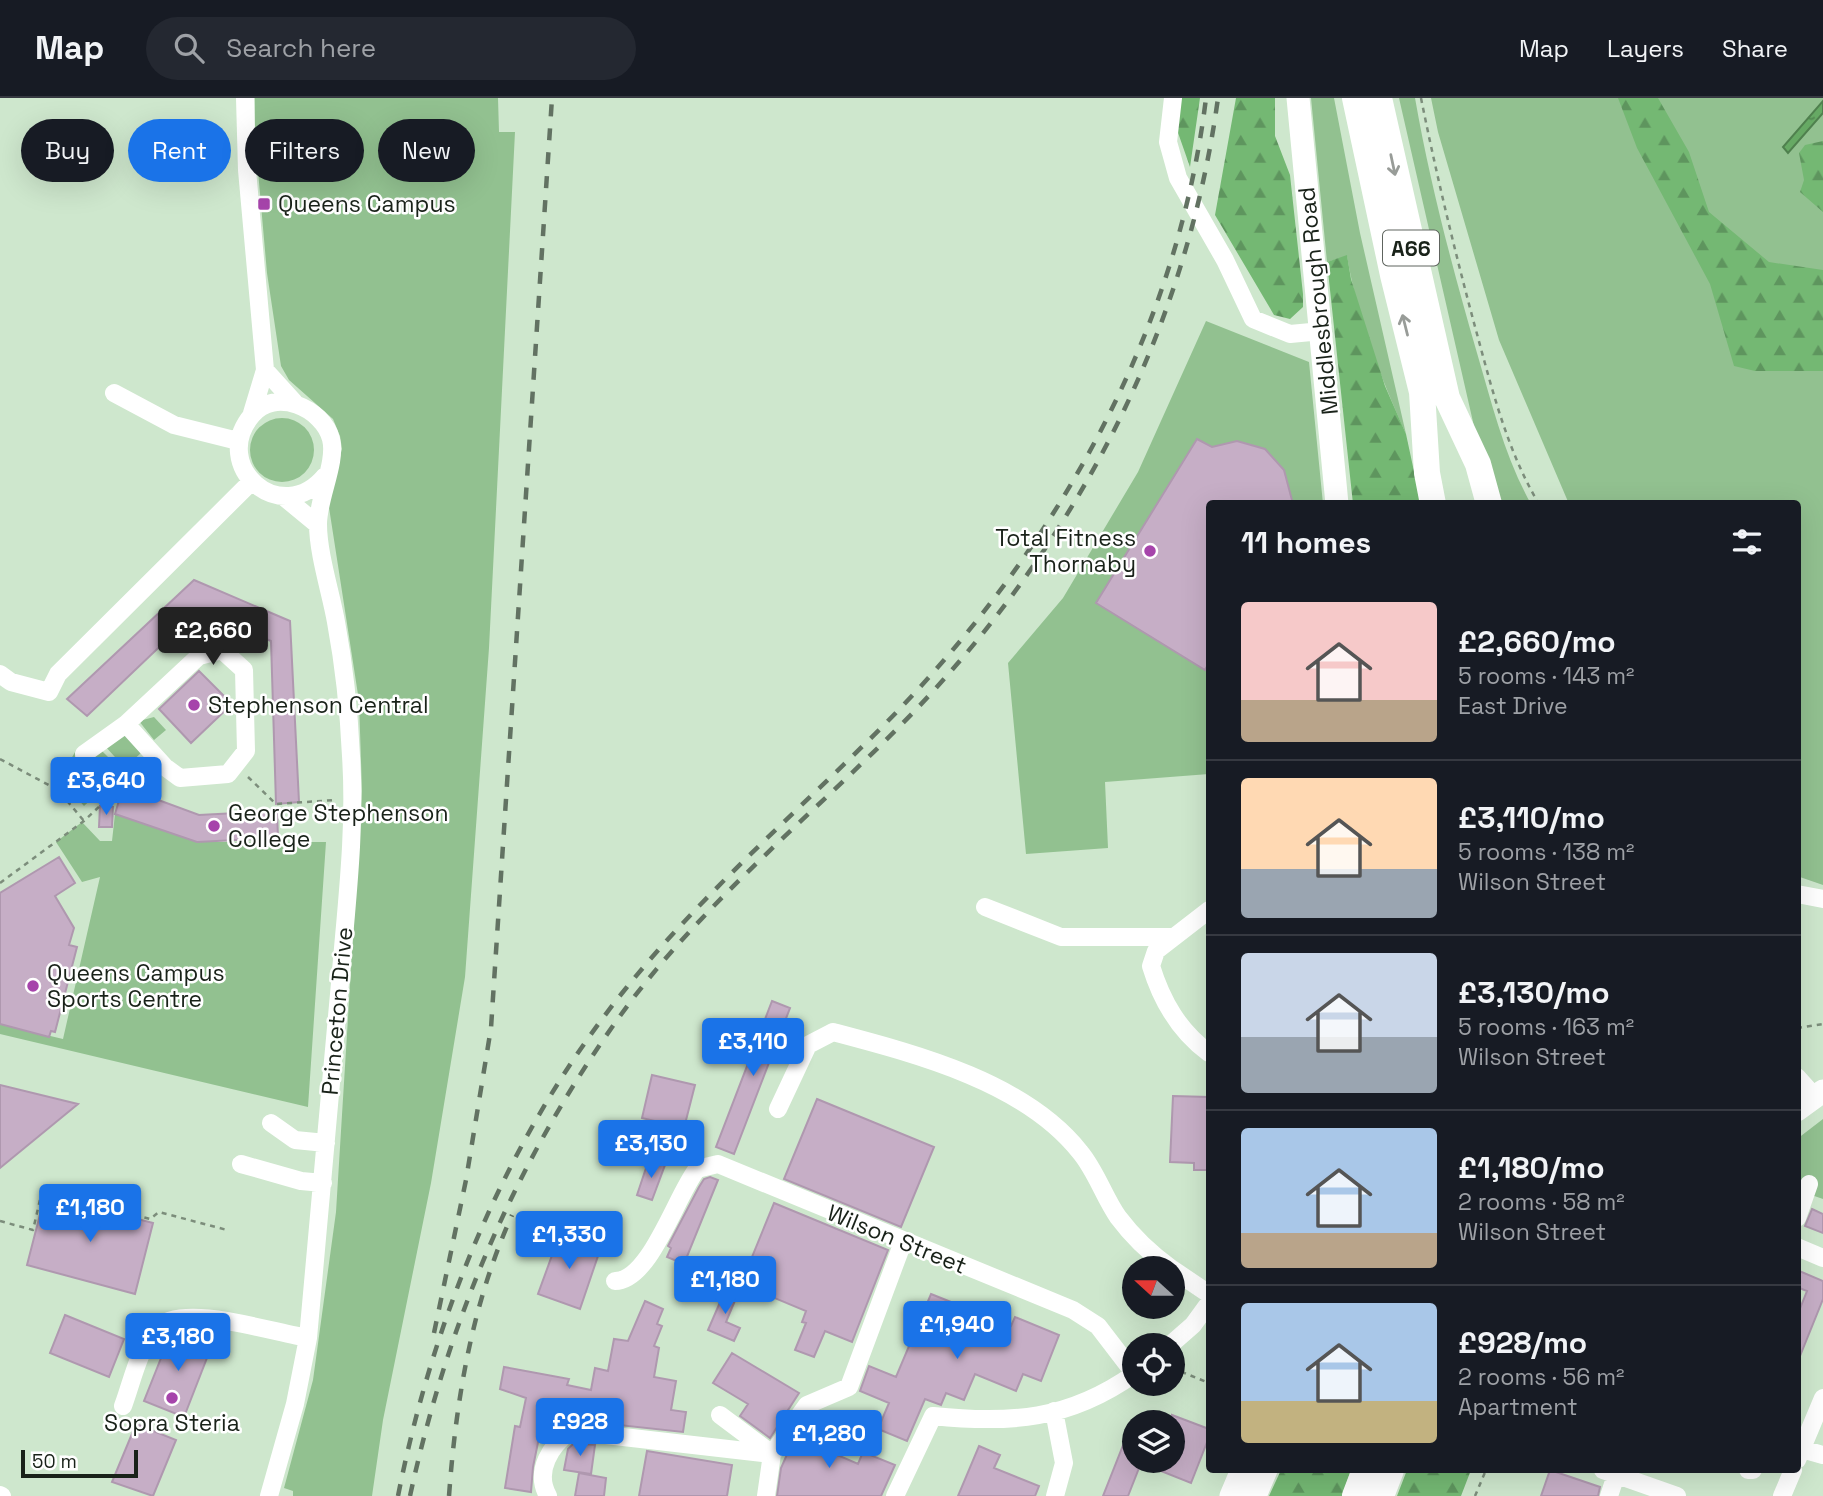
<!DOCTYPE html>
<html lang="en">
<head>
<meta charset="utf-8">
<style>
  :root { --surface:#171b24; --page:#242831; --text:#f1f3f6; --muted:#9ea1a6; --line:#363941; --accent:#1a73e8 }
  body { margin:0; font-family:"Space Grotesk",sans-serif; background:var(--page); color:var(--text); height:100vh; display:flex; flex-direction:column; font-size:26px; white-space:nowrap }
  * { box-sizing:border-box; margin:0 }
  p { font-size:23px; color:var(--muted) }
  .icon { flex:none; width:38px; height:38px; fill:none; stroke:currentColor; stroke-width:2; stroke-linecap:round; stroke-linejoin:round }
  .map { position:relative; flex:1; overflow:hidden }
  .side { position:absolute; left:1206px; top:402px; width:595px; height:973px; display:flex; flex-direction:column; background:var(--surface); border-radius:7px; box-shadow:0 7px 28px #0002 }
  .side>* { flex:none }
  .hud { position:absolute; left:21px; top:21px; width:665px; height:63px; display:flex; gap:14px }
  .needle { width:46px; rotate:291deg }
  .tools { position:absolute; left:1122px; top:1158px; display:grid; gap:14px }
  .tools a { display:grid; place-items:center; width:63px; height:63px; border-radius:50%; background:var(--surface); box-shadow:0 7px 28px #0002; font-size:35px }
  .scale { position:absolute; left:21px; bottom:18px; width:117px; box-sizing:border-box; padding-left:7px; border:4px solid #192219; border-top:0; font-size:19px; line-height:24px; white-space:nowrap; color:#192219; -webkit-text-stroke:5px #fff; paint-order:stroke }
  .price { position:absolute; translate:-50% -60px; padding:0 16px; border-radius:7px; background:var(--accent); color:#fff; font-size:23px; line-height:46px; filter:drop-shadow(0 2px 4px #0008) }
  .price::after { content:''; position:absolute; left:50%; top:42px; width:21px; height:16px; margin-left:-10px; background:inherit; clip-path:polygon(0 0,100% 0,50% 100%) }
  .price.on { background:#222; color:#fff }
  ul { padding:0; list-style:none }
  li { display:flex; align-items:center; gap:21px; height:175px; padding:0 35px }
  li+li { border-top:2px solid var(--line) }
  li span { display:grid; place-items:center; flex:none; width:196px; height:140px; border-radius:7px; color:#555 }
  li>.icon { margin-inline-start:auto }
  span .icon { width:84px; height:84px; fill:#fffc; stroke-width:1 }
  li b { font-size:30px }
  h2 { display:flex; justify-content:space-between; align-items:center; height:84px; padding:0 35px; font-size:30px }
  .pill { padding:0 24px; border-radius:32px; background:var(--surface); box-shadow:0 7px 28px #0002; font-size:24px; line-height:63px }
  .pill.on { background:var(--accent); color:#fff }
  header { display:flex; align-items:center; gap:42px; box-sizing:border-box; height:98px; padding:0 35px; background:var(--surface); border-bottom:2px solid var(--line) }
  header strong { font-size:33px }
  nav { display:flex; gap:38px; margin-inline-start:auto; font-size:24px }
  .search { width:490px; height:63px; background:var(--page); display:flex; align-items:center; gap:18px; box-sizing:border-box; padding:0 24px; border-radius:38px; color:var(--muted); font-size:26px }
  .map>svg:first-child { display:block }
</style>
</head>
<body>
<header>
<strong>Map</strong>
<div class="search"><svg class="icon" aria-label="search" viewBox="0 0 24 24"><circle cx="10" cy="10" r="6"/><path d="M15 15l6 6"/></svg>Search here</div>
<nav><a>Map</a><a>Layers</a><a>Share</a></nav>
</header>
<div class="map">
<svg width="1823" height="1398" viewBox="0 0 1823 1398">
  <defs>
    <pattern id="forest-firs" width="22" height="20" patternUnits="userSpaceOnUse" patternTransform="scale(1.75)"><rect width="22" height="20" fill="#74b873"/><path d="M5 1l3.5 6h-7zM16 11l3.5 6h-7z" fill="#5e955e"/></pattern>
    <pattern id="water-ripples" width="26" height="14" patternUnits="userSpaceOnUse" patternTransform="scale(1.75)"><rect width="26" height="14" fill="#66a964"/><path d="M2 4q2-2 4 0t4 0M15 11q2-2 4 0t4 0" fill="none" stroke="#538952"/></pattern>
  </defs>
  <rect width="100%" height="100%" fill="#cee7cd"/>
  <path fill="#92c190" d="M255,0H498L499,34H515L489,550L465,879L431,1085L383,1322L372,1398H293V1393L284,1390L313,1282L336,1114L362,693L359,603L328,403L342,351L340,338L333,321L289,282L281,268L267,175L255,39Z
    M1311,0H1334L1360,135L1406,336C1381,280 1357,219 1347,158L1327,164Z
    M1399,0H1415C1430,86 1453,172 1477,255C1492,306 1505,360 1531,406H1497L1476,337Z
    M1431,0H1823V787L1797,778V406H1569L1499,242L1438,34Z
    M1206,223L1309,264L1323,406H1209V676L1105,684L1108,750L1026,756L1008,565L1063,500L1138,374Z
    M250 352a32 32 0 1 1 64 0a32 32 0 1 1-64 0Z
    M154,619L166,632L154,642L139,623Z
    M125,637L143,653L125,670L104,647Z
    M98,649L122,673L84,708L74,697C88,682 87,665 98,649Z
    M75,654V671L64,687L59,683Z
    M115,716L197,744H326L308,1009L0,936V926L63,941L100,779L82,784L56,744L82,724L100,743H112Z
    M1823,1021V1101L1797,1092V1041Z"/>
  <path fill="url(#forest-firs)" d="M1179,0H1200L1190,69L1176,29Z
    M1236,0H1275V38L1290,77L1303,196V209L1290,221L1274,217L1215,117Z
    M1618,0H1658L1689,54L1709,114L1769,164L1823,172V273H1755L1734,268L1710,186L1637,50Z
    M1823,43V114L1800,94L1804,82L1799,55L1805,47Z
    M1347,157L1351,181L1385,288L1406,336L1421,406H1353L1327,164Z
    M1281,1372H1351L1342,1398H1269Z
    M1407,1372H1471L1461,1398H1397Z"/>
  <path fill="url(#water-ripples)" stroke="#4f804e" stroke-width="2" d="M1823,3V15L1788,55L1783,49Z"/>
  <path fill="#c6aec6" stroke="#af98af" stroke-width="2" d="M1197,341L1212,349L1237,343L1265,351L1284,372L1293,406H1209V565L1205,572L1096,505Z
    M194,482L290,523L299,704L276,706L271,543L198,512L87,618L67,601Z
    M199,573L232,606L191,645L159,611Z
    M123,689L199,717L277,713L278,740L197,744L115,716Z
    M100,708L113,709L112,729H99Z
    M59,759L75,785L55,798L74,830L69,847L77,849L55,934L51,933L49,939L0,926V795Z
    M772,903L790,910L734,1056L716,1049Z
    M652,977L695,987L684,1030L642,1020Z
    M0,987L78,1006L0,1070Z
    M1173,998L1209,999V1072H1194V1065L1170,1064Z
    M817,1001L934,1049L901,1129L784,1081Z
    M649,1061L665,1067L652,1102L637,1097Z
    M710,1079L718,1082L684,1166L667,1159L671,1150L668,1148L699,1089L704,1081Z
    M45,1097L153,1125L135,1196L27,1167Z
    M774,1105L888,1152L852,1244L825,1233L814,1259L795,1252L806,1225L802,1224L806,1213L741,1186Z
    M1812,1111L1823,1116V1135L1805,1128Z
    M563,1127L577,1132L573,1146L599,1155L580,1211L538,1196Z
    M1797,1172L1823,1183V1201L1798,1263L1797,1218L1807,1193L1797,1189Z
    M727,1188L739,1193L726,1224L740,1230L734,1243L708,1232Z
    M931,1196L1011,1228L1015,1219L1059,1237L1041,1283L1023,1276L1016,1293L975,1276L964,1302L946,1295L941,1307L925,1301L907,1343L878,1331L889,1305L860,1293L869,1268L896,1279Z
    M645,1203L663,1211L657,1226L662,1228L654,1248L659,1250L654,1279L676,1283L671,1312L686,1314L683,1334L573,1322L544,1315L533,1369L531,1394L505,1390L515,1328L520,1329L526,1300L500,1291L504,1269L569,1281L567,1287L591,1292L595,1270L608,1273L614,1241L628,1243Z
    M65,1217L124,1241L109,1279L50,1255Z
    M177,1233L212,1247L184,1319L144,1303L171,1235Z
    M732,1255L799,1295L770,1340L740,1318L748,1306L713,1285Z
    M1172,1317L1209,1331V1339L1191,1385L1141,1365L1128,1398H1103L1133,1322L1134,1363H1172Z
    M809,1323L829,1333L821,1350L858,1366L863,1354L895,1367L881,1398H777L781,1370L789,1352Z
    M136,1326L176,1342L153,1398L112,1384Z
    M574,1345L595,1347L591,1376L564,1372L568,1351Z
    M979,1348L1000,1357L994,1370L1039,1388L1035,1398H958Z
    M647,1353L732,1367L727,1398H639Z
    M1550,1372L1600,1389L1598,1398H1541Z
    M579,1375L606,1380L604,1398H575Z"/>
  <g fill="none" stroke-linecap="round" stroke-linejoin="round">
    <path stroke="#7c8d7b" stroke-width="2.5" stroke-dasharray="5 5" stroke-linecap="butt" d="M1421,0C1436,75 1454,150 1474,225C1491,287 1506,351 1539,406
      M0,661L58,692L84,723
      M248,679L276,706L335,702
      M0,785L84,723L143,667
      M1797,930L1823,926
      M0,1123L33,1132L42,1093L150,1121L159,1114L227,1132
      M1172,1270L1209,1285
      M1475,1398L1486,1372"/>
    <path stroke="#fff" stroke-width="18" d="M245,0L247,72L265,272L252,315
      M1173,0L1168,44L1178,80L1225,162L1253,221L1290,236L1322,233
      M265,272L294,304
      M114,295L174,327L238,343
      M284,399L318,427
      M0,576L11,584L49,594L58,576L251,384
      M84,656L126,626L199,558L222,552L244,572L246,653L228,676L180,680L165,669L126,626
      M1797,796L1823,801
      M985,809L1061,839H1171
      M1209,812L1156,853L1151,868C1162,904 1179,933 1209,955
      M1797,979L1815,999
      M778,1011L808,947L833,934C916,956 1025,984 1080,1054C1096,1073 1104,1099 1118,1119C1133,1139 1152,1157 1172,1171
      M271,1025L295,1042L326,1045
      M241,1066L301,1083L323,1085
      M1797,1120L1809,1086
      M1797,1149L1823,1160
      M1172,1171L1209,1196
      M615,1183C650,1183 676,1098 697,1071L718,1066L1073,1212L1098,1228L1134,1275
      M1169,1248L1193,1227L1209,1205
      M123,1308C132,1284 139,1249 157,1230C182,1204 274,1235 308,1240
      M1054,1313L1064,1365L1055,1398
      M720,1317L772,1356
      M1802,1351L1823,1357
      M1797,1362L1823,1300
      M1603,1372L1677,1398
      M1748,1372H1753
      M0,1397L2,1398
      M269,1398L295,1306L308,1240C319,1122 330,1004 340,885C346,810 356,733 351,658C349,614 344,567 336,524C331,495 318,456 318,426C318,400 337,364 331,341C323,310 275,289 252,317C209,368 281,431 325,378
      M548,1398C534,1373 551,1347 571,1333L772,1356
      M766,1398L772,1356L807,1307L849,1289L903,1144
      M895,1398L933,1318C1010,1326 1069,1322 1134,1276
      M1609,1398L1616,1377
      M1782,1398L1793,1372"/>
    <path stroke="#fff" stroke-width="23" d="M1298,0L1337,406
      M1797,1012L1823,993
      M1231,1398L1242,1372
      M1255,1398L1266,1372"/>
    <path stroke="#fff" stroke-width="26" d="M1355,0L1393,177L1422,294L1427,375L1433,406
      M1379,0L1447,300L1478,366L1489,406
      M1355,1398L1365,1372
      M1381,1398L1391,1372"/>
    <path stroke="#627262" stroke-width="4.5" stroke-dasharray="12 12" stroke-linecap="butt" d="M434,1235L466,1082L491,930L552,0
      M398,1398C434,1216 509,1034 627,889C704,794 796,715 882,629C1051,459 1177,240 1206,0
      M410,1398C449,1218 520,1052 631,903C708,802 808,720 897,631C1068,459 1185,242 1218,0
      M449,1398C456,1301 472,1206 512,1117"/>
  </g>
  <defs><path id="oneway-shaft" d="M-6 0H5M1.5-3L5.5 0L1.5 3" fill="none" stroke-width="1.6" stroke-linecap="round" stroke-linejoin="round" transform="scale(1.75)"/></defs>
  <g stroke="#989c98">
    <use href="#oneway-shaft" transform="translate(1393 67) rotate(78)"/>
    <use href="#oneway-shaft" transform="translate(1405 227) rotate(-104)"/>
  </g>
  <g fill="#a644ab" stroke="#fff" stroke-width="2.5">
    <rect x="257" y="99" width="14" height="14" rx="3.5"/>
    <circle cx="1150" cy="453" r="7"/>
    <circle cx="194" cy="607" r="7"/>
    <circle cx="214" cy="728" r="7"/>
    <circle cx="33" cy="888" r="7"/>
    <circle cx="172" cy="1300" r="7"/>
  </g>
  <g text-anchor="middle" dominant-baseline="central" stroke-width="5" stroke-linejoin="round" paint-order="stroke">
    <rect fill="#fff" stroke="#5e645e" stroke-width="2" x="1383" y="132.5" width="56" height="35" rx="5"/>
    <g font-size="21" font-weight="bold" fill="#192219">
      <text x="1411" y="150">A66</text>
    </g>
    <g font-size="23" fill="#192219" stroke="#fff" text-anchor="start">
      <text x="278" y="106">Queens Campus</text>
      <text x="1136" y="440" text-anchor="end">Total Fitness<tspan x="1136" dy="26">Thornaby</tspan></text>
      <text x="208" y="607">Stephenson Central</text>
      <text x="228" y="715">George Stephenson<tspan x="228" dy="26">College</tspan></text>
      <text x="47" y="875">Queens Campus<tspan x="47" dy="26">Sports Centre</tspan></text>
      <text x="172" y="1325" text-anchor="middle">Sopra Steria</text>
    </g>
    <g font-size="23" fill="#192219" stroke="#fff">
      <text transform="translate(1318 203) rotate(-96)">Middlesbrough Road</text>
      <text transform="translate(337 913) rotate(-85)">Princeton Drive</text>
      <text transform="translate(897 1141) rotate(22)">Wilson Street</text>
    </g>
  </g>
</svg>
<div class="tools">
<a><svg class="needle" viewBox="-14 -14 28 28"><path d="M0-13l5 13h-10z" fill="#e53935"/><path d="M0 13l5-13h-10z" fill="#9ea1a6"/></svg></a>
<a><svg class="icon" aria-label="locate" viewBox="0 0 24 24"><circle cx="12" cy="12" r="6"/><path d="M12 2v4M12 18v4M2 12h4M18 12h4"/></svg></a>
<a><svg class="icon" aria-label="layers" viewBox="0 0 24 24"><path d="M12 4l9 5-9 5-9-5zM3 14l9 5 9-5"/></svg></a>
</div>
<div class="scale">50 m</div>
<b class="price on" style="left:213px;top:569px">£2,660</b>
<b class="price" style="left:106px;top:719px">£3,640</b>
<b class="price" style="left:753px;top:980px">£3,110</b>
<b class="price" style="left:651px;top:1082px">£3,130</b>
<b class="price" style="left:90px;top:1146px">£1,180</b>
<b class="price" style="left:569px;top:1173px">£1,330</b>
<b class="price" style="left:725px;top:1218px">£1,180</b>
<b class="price" style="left:957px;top:1263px">£1,940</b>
<b class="price" style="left:178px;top:1275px">£3,180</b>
<b class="price" style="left:580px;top:1360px">£928</b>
<b class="price" style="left:829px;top:1372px">£1,280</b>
<div class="hud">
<a class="pill">Buy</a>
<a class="pill on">Rent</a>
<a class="pill">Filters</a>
<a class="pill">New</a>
</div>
<section class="side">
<h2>11 homes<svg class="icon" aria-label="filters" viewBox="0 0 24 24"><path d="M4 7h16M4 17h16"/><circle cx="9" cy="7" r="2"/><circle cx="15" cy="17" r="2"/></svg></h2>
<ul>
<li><span style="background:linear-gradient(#f6c9c9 70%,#b9a48a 0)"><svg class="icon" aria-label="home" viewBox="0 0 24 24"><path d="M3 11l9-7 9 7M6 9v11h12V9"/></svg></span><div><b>£2,660/mo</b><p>5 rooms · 143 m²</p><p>East Drive</p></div></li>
<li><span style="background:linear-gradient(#ffd9b3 65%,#9aa5b1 0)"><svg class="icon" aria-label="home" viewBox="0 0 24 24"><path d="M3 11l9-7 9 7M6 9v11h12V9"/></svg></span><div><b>£3,110/mo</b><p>5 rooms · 138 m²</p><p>Wilson Street</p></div></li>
<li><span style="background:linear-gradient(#c9d6e8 60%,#9aa5b1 0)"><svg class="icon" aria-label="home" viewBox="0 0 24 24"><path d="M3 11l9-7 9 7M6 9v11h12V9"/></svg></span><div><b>£3,130/mo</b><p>5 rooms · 163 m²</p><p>Wilson Street</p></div></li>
<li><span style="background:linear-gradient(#a9c7e8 75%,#b9a48a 0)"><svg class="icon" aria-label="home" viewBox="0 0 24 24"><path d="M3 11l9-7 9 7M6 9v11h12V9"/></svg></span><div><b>£1,180/mo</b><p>2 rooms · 58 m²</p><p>Wilson Street</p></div></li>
<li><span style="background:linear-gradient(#a9c7e8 70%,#c2b280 0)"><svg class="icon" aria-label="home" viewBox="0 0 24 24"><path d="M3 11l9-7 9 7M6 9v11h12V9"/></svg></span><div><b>£928/mo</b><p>2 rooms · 56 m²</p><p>Apartment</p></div></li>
</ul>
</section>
</div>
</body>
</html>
